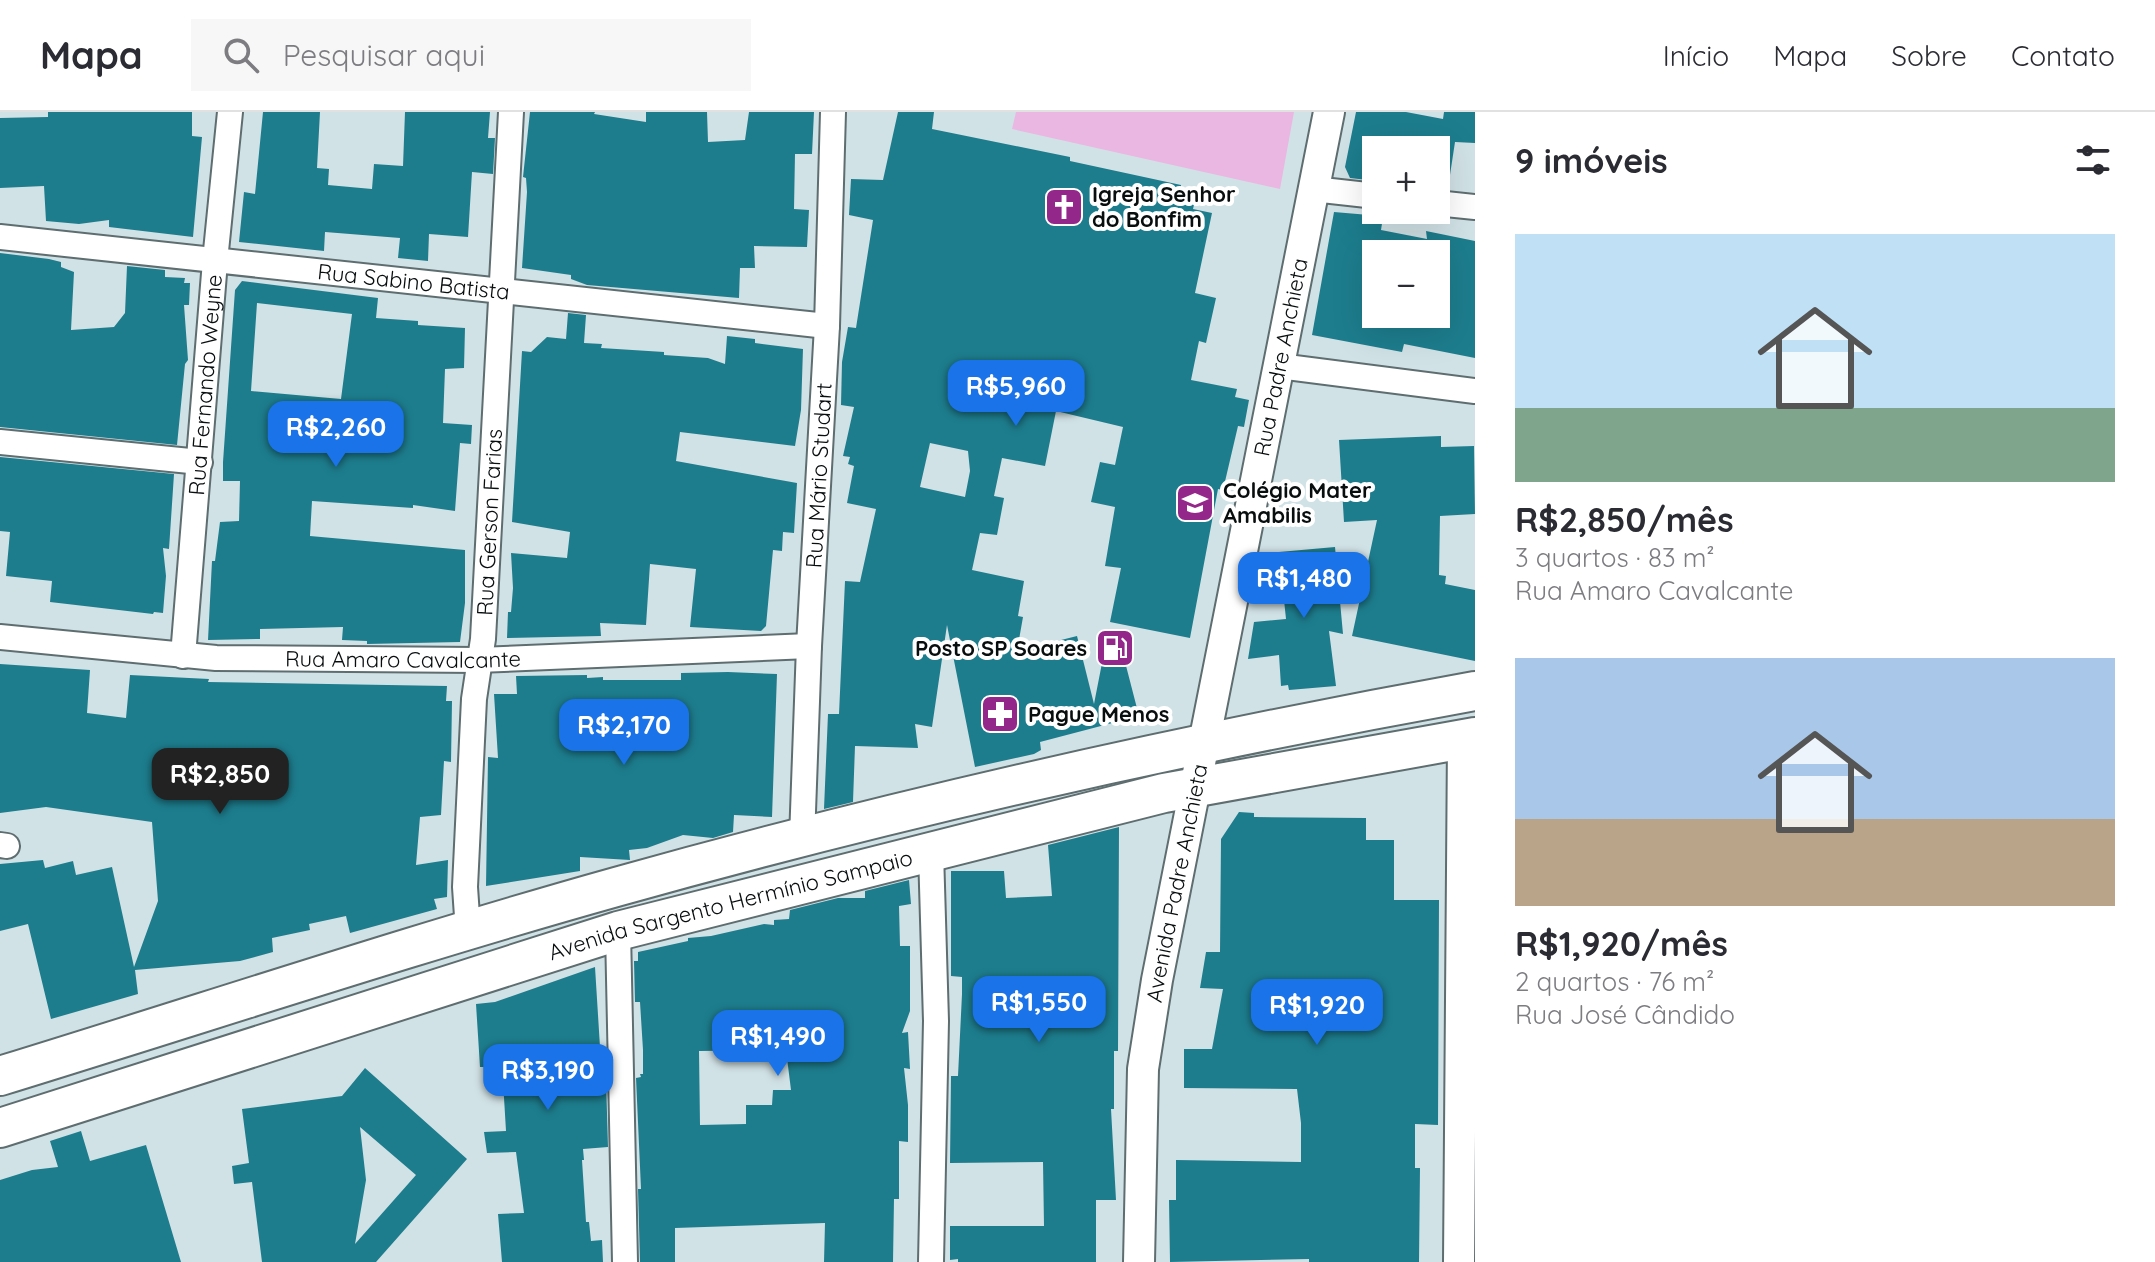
<!DOCTYPE html>
<html lang="pt">
<head>
<meta charset="utf-8">
<style>
  :root { --surface:#fff; --page:#f7f7f7; --text:#2b2b33; --muted:#7c7c81; --line:#e1e1e2; --accent:#1a73e8 }
  body { margin:0; font-family:Quicksand,sans-serif; background:var(--page); color:var(--text); height:100vh; display:flex; flex-direction:column; font-size:30px; white-space:nowrap }
  * { box-sizing:border-box; margin:0 }
  p { font-size:26px; color:var(--muted) }
  .icon { flex:none; width:44px; height:44px; fill:none; stroke:currentColor; stroke-width:2; stroke-linecap:round; stroke-linejoin:round }
  .map { position:relative; flex:1; overflow:hidden }
  .sheet { display:flex; flex-direction:column; background:var(--surface); width:680px }
  .sheet>* { flex:none }
  .buttons { position:absolute; left:1362px; top:24px; display:grid; gap:16px }
  .buttons a { display:grid; place-items:center; width:88px; height:88px; border-radius:0px; background:var(--surface); box-shadow:0 8px 32px #0002; font-size:40px }
  .price { position:absolute; translate:-50% -68px; padding:0 18px; border-radius:16px; background:var(--accent); color:#fff; font-size:26px; line-height:52px; filter:drop-shadow(0 2px 4px #0008) }
  .price::after { content:''; position:absolute; left:50%; top:48px; width:24px; height:18px; margin-left:-12px; background:inherit; clip-path:polygon(0 0,100% 0,50% 100%) }
  .price.on { background:#222; color:#fff }
  ul { padding:0; list-style:none }
  li { display:grid; align-content:center; gap:16px; height:424px; padding:0 40px }
  li span { display:grid; place-items:center; height:248px; border-radius:0px; color:#555 }
  li>.icon { margin-inline-start:auto }
  span .icon { width:144px; height:144px; fill:#fffc; stroke-width:1 }
  li b { font-size:34px }
  h2 { display:flex; justify-content:space-between; align-items:center; height:96px; padding:0 40px; font-size:34px }
  header { display:flex; align-items:center; gap:48px; box-sizing:border-box; height:112px; padding:0 40px; background:var(--surface); border-bottom:2px solid var(--line) }
  header strong { font-size:38px }
  nav { display:flex; gap:44px; margin-inline-start:auto; font-size:28px }
  .search { width:560px; height:72px; background:var(--page); display:flex; align-items:center; gap:20px; box-sizing:border-box; padding:0 28px; border-radius:0px; color:var(--muted); font-size:30px }
  main { display:flex; flex:1; min-height:0 }
  .map>svg:first-child { display:block }
</style>
</head>
<body>
<header>
<strong>Mapa</strong>
<div class="search"><svg class="icon" aria-label="search" viewBox="0 0 24 24"><circle cx="10" cy="10" r="6"/><path d="M15 15l6 6"/></svg>Pesquisar aqui</div>
<nav><a>Início</a><a>Mapa</a><a>Sobre</a><a>Contato</a></nav>
</header>
<main>
<div class="map">
<svg width="1475" height="1150" viewBox="0 0 1475 1150">
  <rect width="100%" height="100%" fill="#d1e2e6"/>
  <path fill="#eab7e2" d="M1016,0H1294L1280,77L1012,17Z"/>
  <path fill="#1d7d8d" fill-rule="evenodd" d="M48,0H192V24L202,25L193,125L109,115V108L79,112L46,109L44,74L0,76V6L48,5Z
    M263,0H320L317,56L329,57L328,73L372,77L374,52L403,54L405,0H490L488,26H495L493,62L472,60L468,125L429,122L428,149L398,146L400,126L325,120L324,139L239,130L244,80L255,82Z
    M530,0H595L594,2L646,10V0H707L708,30L745,28L749,0H814L812,42H795L794,97L809,98L807,135L754,134L755,156H740L739,186L587,173L571,167V163L522,156L527,80L526,66L523,65Z
    M898,0H934L932,17L1070,45V49L1181,73V76L1197,80L1193,97L1212,101L1195,181L1216,186L1206,231L1199,229L1191,268L1237,277L1235,285L1249,288L1244,315L1238,314L1223,378L1218,377L1190,526L1110,510L1121,456L1105,454L1115,395L1091,390L1100,350L1115,353L1123,315L1056,299L1045,354L1002,346L994,384L1004,386L997,423L980,421L972,458L1024,469L1018,504L1023,505L1017,539L1077,524L1094,592L1102,551L1124,546L1139,604L1040,630L1041,638L1034,642L975,655L947,513L932,615L915,612L918,636L855,634L853,690L824,697L828,602H839L845,469L860,470L876,397L847,391L854,354L848,352L850,345L843,344L854,295L841,293L842,250L848,215L856,216L873,108L849,103L851,67L883,68ZM930,331L968,339L970,359L965,385L920,375Z
    M1356,0H1406L1443,7L1444,0H1475V31L1455,30L1448,76L1436,75V38H1376V69L1350,66L1345,55Z
    M1366,98L1376,99V104L1383,105L1381,118L1427,127L1426,119L1475,129V246L1404,232L1402,240L1312,223L1334,100L1369,103ZM1376,142H1436V202H1376Z
    M0,141L49,147L61,150V155L74,160L71,218L114,215L125,201L127,154L165,158V165L185,166L184,171H190L189,193H184L188,248L185,252L177,333L0,315Z
    M242,169L378,186L376,206L418,209V213L465,216L464,256L445,257L443,311L472,313L471,332L460,331L455,399L413,393V396L312,389L310,424L465,438V491L460,530L367,532V529L342,528L343,515L260,517V527L208,528L212,449H215L220,410L239,409L240,369H223V350L235,178ZM257,191L352,202L341,287L251,279Z
    M568,201L586,203L584,231L602,232L601,236L664,240V243L708,246L725,252L727,224L755,227V231L803,237L801,298L795,334L680,320L676,349L797,371L794,421L783,420L782,439L773,438L766,514L761,519L690,515L696,457L650,452L646,513L600,511L601,524L507,526L508,500H511L513,476L511,441L567,446L570,420L512,410L522,239L531,240L547,225L566,227Z
    M1441,324V335L1474,334L1475,402L1440,404L1439,463L1446,464L1445,472L1475,478V549L1352,524L1377,408L1344,410L1339,328Z
    M0,345L174,362L169,437L163,436L166,464L163,501L154,500L153,502L50,490L52,469L6,464L10,420L0,419Z
    M1335,435L1343,522L1329,519L1336,574L1289,578L1288,573L1281,574L1279,543L1248,547L1254,510L1286,507L1279,440Z
    M0,552L90,558L87,601L126,606L130,563L209,567L208,570L447,574L446,589H452L451,650L444,649L441,703L420,705L416,753L448,748L447,785L434,787L437,797L350,821L346,804L309,812L310,818L272,826L273,840L240,849L135,858L138,882L51,907L28,812L0,819V752L43,748L45,756L73,749L76,763L112,755L134,855L158,789L152,710L46,695L0,701Z
    M728,560L777,562L772,705L734,703L733,720L713,726L683,723L647,736L629,738L630,748L580,745V759L486,774L488,645L498,646L494,582H517L516,564L587,563V566L603,565V568H681V561Z
    M1239,700L1254,701V705L1366,706V728H1394V788H1439L1438,1013L1415,1012V1056H1420L1419,1150H1309V1147L1170,1150L1169,1088H1176V1048L1301,1050V1011L1297,977L1184,976V937H1212L1223,877L1200,876L1206,840H1220L1221,727Z
    M1119,715L1118,939H1114V997H1111L1116,1088H1096V1150H958V1147L950,1148V1114H1044L1043,1050L950,1051L951,964H958L962,882V865L951,864V759H1004L1006,786L1052,784L1048,733Z
    M909,768L911,792L899,794L900,834H910V899L902,921L908,920L910,957L904,956L908,993V1030L899,1029V1087H894L893,1150H824L825,1111L675,1116V1150H640L638,1077H641L636,966L641,965L640,962H643V938L640,890H635L634,849H638V840L688,829V826L711,824L764,812L774,813V808L789,807L790,798L838,786H865V779ZM786,938L791,978H773L772,993H746V1012L700,1013L699,939Z
    M595,855L602,967H606L608,1035L583,1037L584,1048H582L586,1110H589L591,1129L602,1128L603,1150H502L498,1102L524,1101L516,1040L487,1041L484,1020L506,1019L503,969L490,970L488,955H480L476,892L495,890Z
    M365,956L467,1047L376,1150H262L252,1070L234,1072L232,1054L249,1051L242,997L342,984ZM360,1015L416,1063L355,1132L366,1068Z
    M81,1019L90,1049L146,1033L181,1150H0V1068L32,1058L58,1055L50,1029Z"/>
  <g fill="none" stroke-linecap="round" stroke-linejoin="round">
    <defs>
      <g id="minor">
        <path d="M1313,77L1376,84"/>
        <path d="M1436,91L1475,95"/>
        <path id="s1" d="M0,125L827,214"/>
        <path d="M1279,254L1475,279"/>
        <path d="M0,330L200,350"/>
        <path id="s2" d="M0,525L216,546L478,548L809,534"/>
        <path id="s3" d="M183,544L215,149L230,0"/>
        <path id="s4" d="M802,727L809,534L827,214L833,0"/>
        <path d="M0,733L7,734"/>
        <path id="s5" d="M468,819L465,775L474,587L483,527L511,0"/>
        <path d="M618,819L625,1150"/>
        <path d="M931,1150L936,909L931,740"/>
      </g>
      <g id="tertiary">
        <path id="s6" d="M1139,1150L1143,957L1157,868L1329,0"/>
        <path d="M1459,1150L1463,628"/>
      </g>
      <g id="primary">
        <path d="M0,964C205,901 409,833 616,775C898,696 1186,631 1475,579"/>
        <path id="s7" d="M0,1016L618,819L1164,681L1475,625"/>
      </g>
    </defs>
    <use href="#minor" stroke="#5e6d70" stroke-width="28"/>
    <use href="#tertiary" stroke="#5e6d70" stroke-width="34"/>
    <use href="#primary" stroke="#5e6d70" stroke-width="42"/>
    <use href="#minor" stroke="#fff" stroke-width="24"/>
    <use href="#tertiary" stroke="#fff" stroke-width="30"/>
    <use href="#primary" stroke="#fff" stroke-width="38"/>
  </g>
  <defs>
    <symbol id="church-square" viewBox="-11 -11 22 22"><rect x="-9" y="-9" width="18" height="18" rx="4" fill="#94288a" stroke="#fff"/><path d="M-1.2-6h2.4v3.5h3.3v2.4h-3.3V6h-2.4V-.1h-3.3v-2.4h3.3Z" fill="#fff"/></symbol>
    <symbol id="school-square" viewBox="-11 -11 22 22"><rect x="-9" y="-9" width="18" height="18" rx="4" fill="#94288a" stroke="#fff"/><path d="M0-5L7-2L0 1L-7-2ZM-4 1L0 2.5L4 1V4Q0 6-4 4Z" fill="#fff"/></symbol>
    <symbol id="fuel-square" viewBox="-11 -11 22 22"><rect x="-9" y="-9" width="18" height="18" rx="4" fill="#94288a" stroke="#fff"/><path d="M-5.5-6h7V0h2V4h1.3V-2.5L3-4.5l.8-.8L6-3V5H2.5V1h-1V6h-7ZM-4.2-4.7v3.2H.2V-4.7Z" fill="#fff"/></symbol>
    <symbol id="pharmacy-square" viewBox="-11 -11 22 22"><rect x="-9" y="-9" width="18" height="18" rx="4" fill="#94288a" stroke="#fff"/><path d="M-2-6h4v4h4v4h-4v4h-4v-4h-4v-4h4Z" fill="#fff"/></symbol>
  </defs>
  <g fill-rule="evenodd">
    <use href="#church-square" x="1042" y="73" width="44" height="44"/>
    <use href="#school-square" x="1173" y="369" width="44" height="44"/>
    <use href="#fuel-square" x="1093" y="514" width="44" height="44"/>
    <use href="#pharmacy-square" x="978" y="580" width="44" height="44"/>
  </g>
  <g text-anchor="middle" dominant-baseline="central" stroke-width="8" stroke-linejoin="round" paint-order="stroke">
    <g font-size="22" font-weight="bold" fill="#080d0e" stroke="#fff" text-anchor="start">
      <text x="1092" y="82">Igreja Senhor<tspan x="1092" dy="25">do Bonfim</tspan></text>
      <text x="1223" y="378">Colégio Mater<tspan x="1223" dy="25">Amabilis</tspan></text>
      <text x="1087" y="536" text-anchor="end">Posto SP Soares</text>
      <text x="1028" y="602">Pague Menos</text>
    </g>
    <g font-size="22" fill="#080d0e" stroke="#fff">
      <text stroke="none"><textPath href="#s1" startOffset="416">Rua Sabino Batista</textPath></text>
      <text stroke="none"><textPath href="#s6" startOffset="918">Rua Padre Anchieta</textPath></text>
      <text stroke="none"><textPath href="#s3" startOffset="272">Rua Fernando Weyne</textPath></text>
      <text stroke="none"><textPath href="#s4" startOffset="364">Rua Mário Studart</textPath></text>
      <text stroke="none"><textPath href="#s5" startOffset="410">Rua Gerson Farias</textPath></text>
      <text stroke="none"><textPath href="#s2" startOffset="404">Rua Amaro Cavalcante</textPath></text>
      <text stroke="none"><textPath href="#s6" startOffset="382">Avenida Padre Anchieta</textPath></text>
      <text stroke="none"><textPath href="#s7" startOffset="764">Avenida Sargento Hermínio Sampaio</textPath></text>
    </g>
  </g>
</svg>
<div class="buttons">
<a>+</a>
<a>−</a>
</div>
<b class="price" style="left:1016px;top:316px">R$5,960</b>
<b class="price" style="left:336px;top:357px">R$2,260</b>
<b class="price" style="left:1304px;top:508px">R$1,480</b>
<b class="price" style="left:624px;top:655px">R$2,170</b>
<b class="price on" style="left:220px;top:704px">R$2,850</b>
<b class="price" style="left:1039px;top:932px">R$1,550</b>
<b class="price" style="left:1317px;top:935px">R$1,920</b>
<b class="price" style="left:778px;top:966px">R$1,490</b>
<b class="price" style="left:548px;top:1000px">R$3,190</b>
</div>
<section class="sheet">
<h2>9 imóveis<svg class="icon" aria-label="filters" viewBox="0 0 24 24"><path d="M4 7h16M4 17h16"/><circle cx="9" cy="7" r="2"/><circle cx="15" cy="17" r="2"/></svg></h2>
<ul>
<li><span style="background:linear-gradient(#bfe0f5 70%,#7fa58c 0)"><svg class="icon" aria-label="home" viewBox="0 0 24 24"><path d="M3 11l9-7 9 7M6 9v11h12V9"/></svg></span><div><b>R$2,850/mês</b><p>3 quartos · 83 m²</p><p>Rua Amaro Cavalcante</p></div></li>
<li><span style="background:linear-gradient(#a9c7e8 65%,#b9a48a 0)"><svg class="icon" aria-label="home" viewBox="0 0 24 24"><path d="M3 11l9-7 9 7M6 9v11h12V9"/></svg></span><div><b>R$1,920/mês</b><p>2 quartos · 76 m²</p><p>Rua José Cândido</p></div></li>
</ul>
</section>
</main>
</body>
</html>
